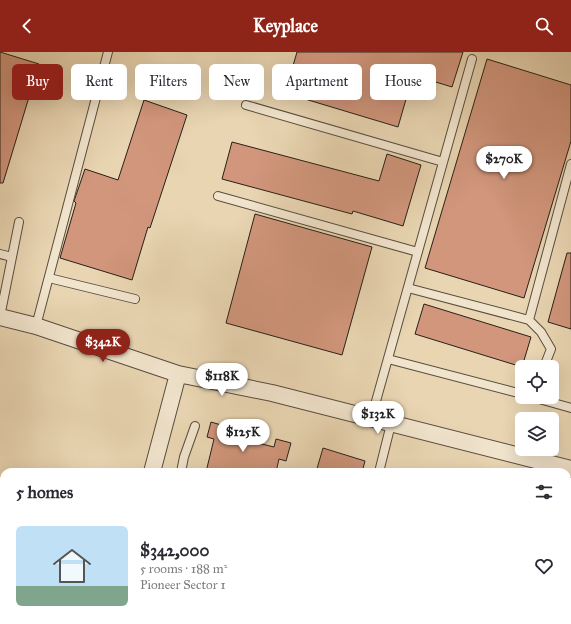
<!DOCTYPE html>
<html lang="en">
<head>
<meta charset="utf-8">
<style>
  :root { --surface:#fff; --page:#f2f2f3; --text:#2b2b33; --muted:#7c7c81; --line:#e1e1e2; --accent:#8f2418 }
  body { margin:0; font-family:"IM FELL Great Primer",serif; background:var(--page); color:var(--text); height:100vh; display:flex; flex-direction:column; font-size:15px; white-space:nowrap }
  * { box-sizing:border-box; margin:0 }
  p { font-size:13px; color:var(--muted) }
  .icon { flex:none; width:22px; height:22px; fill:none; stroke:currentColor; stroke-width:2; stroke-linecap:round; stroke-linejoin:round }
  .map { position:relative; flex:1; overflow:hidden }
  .drawer { position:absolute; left:0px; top:416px; width:571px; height:156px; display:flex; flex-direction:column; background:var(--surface); border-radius:12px 12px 0 0; box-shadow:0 4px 16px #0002 }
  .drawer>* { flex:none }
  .top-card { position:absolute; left:12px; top:12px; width:547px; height:36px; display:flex; gap:8px }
  .buttons { position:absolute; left:515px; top:308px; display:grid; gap:8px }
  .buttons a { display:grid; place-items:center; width:44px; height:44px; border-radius:6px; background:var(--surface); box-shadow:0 4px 16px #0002; font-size:20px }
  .price { position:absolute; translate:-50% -34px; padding:0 9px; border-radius:14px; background:#fff; color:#222; font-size:13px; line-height:26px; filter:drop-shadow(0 1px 2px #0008) }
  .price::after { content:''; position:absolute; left:50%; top:24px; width:12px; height:9px; margin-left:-6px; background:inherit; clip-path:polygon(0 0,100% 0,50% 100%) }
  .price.selected { background:var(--accent); color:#fff }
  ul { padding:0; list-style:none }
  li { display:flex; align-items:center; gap:12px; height:100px; padding:0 16px }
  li+li { border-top:1px solid var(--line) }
  li span { display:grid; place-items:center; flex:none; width:112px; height:80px; border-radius:6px; color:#555 }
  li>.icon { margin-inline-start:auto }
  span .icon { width:48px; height:48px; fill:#fffc; stroke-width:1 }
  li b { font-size:17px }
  h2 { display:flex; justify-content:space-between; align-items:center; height:48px; padding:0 16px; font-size:17px }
  .tag { padding:0 14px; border-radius:6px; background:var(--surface); box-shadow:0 4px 16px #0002; font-size:14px; line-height:36px }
  .tag.selected { background:var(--accent); color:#fff }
  header { display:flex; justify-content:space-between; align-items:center; height:52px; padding:0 16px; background:var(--accent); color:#fff; font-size:18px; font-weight:800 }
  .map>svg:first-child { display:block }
</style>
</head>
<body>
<header><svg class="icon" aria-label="back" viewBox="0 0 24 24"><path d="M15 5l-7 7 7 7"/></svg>Keyplace<svg class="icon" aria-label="search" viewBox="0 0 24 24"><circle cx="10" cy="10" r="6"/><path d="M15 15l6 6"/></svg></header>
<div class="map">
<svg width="571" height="572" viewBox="0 0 571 572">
  <rect width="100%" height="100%" fill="#e9d5b2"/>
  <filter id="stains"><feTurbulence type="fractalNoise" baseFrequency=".005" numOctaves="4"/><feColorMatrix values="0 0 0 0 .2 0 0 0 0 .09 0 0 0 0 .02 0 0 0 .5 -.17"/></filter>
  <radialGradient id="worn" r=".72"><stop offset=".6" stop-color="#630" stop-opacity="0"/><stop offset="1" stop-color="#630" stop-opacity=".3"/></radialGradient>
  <path fill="#d1967c" stroke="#282017" d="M0,0L39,12L3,131H0Z
    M297,0H463L452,35L413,23L398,75L285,41Z
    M487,7L571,33V89L524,246L425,216Z
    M144,48L187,63L150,176L148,175L132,228L60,206L76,151L74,149L85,117L118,128Z
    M232,90L379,129L387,102L421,113L403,174L353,159L352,162L222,127Z
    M255,162L372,195L342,303L226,271Z
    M567,201H571V277L548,270Z
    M424,252L531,285L522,315L415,282Z
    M211,370L228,375L226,383L274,395L276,387L291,391L286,409L279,407L276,420H206L214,387L207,385Z
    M323,396L365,409L362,420H316Z"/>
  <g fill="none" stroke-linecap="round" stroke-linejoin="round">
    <defs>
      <path id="service" d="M246,53L443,110
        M218,144L418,200
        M0,202L12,205
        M49,226L135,247
        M408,236L529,268L541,280L551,297L544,315
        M0,265L19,170
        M529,268L571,112
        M36,274L108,0
        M388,307L522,342
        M532,345L571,356
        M371,367L472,7
        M181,420L184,405L195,374
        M379,420L391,372
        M0,540L4,541
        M444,568L458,572
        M52,572L53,568
        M144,572L145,568"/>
      <path id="minor" d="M0,265L36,274L178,322L272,341L571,417
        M152,420L178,322
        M106,572L107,568"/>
    </defs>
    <use href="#service" stroke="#584d3e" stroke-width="10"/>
    <use href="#minor" stroke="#584d3e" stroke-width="18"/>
    <use href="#service" stroke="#f1e4cd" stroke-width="8"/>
    <use href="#minor" stroke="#f1e4cd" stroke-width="16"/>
  </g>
  <rect width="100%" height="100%" filter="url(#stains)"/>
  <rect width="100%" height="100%" fill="url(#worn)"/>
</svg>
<div class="buttons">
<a><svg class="icon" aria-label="locate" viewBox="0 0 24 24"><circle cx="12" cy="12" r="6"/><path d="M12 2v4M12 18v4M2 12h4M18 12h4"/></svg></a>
<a><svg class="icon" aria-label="layers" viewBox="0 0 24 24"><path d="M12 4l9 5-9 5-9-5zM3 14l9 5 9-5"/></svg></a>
</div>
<b class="price" style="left:504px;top:128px">$270K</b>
<b class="price selected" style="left:103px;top:311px">$342K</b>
<b class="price" style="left:222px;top:345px">$118K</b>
<b class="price" style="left:378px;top:383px">$132K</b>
<b class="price" style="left:243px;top:401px">$125K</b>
<div class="top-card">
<a class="tag selected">Buy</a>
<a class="tag">Rent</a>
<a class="tag">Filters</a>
<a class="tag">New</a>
<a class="tag">Apartment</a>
<a class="tag">House</a>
</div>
<section class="drawer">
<h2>5 homes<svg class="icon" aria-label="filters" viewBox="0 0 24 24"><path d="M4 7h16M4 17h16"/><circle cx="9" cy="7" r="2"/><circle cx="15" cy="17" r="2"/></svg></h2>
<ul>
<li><span style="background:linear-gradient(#bfe0f5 75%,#7fa58c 0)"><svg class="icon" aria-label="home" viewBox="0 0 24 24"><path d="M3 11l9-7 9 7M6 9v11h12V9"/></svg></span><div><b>$342,000</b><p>5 rooms · 188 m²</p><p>Pioneer Sector 1</p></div><svg class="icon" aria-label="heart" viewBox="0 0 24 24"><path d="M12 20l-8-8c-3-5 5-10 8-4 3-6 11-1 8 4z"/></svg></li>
</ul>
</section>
</div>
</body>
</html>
